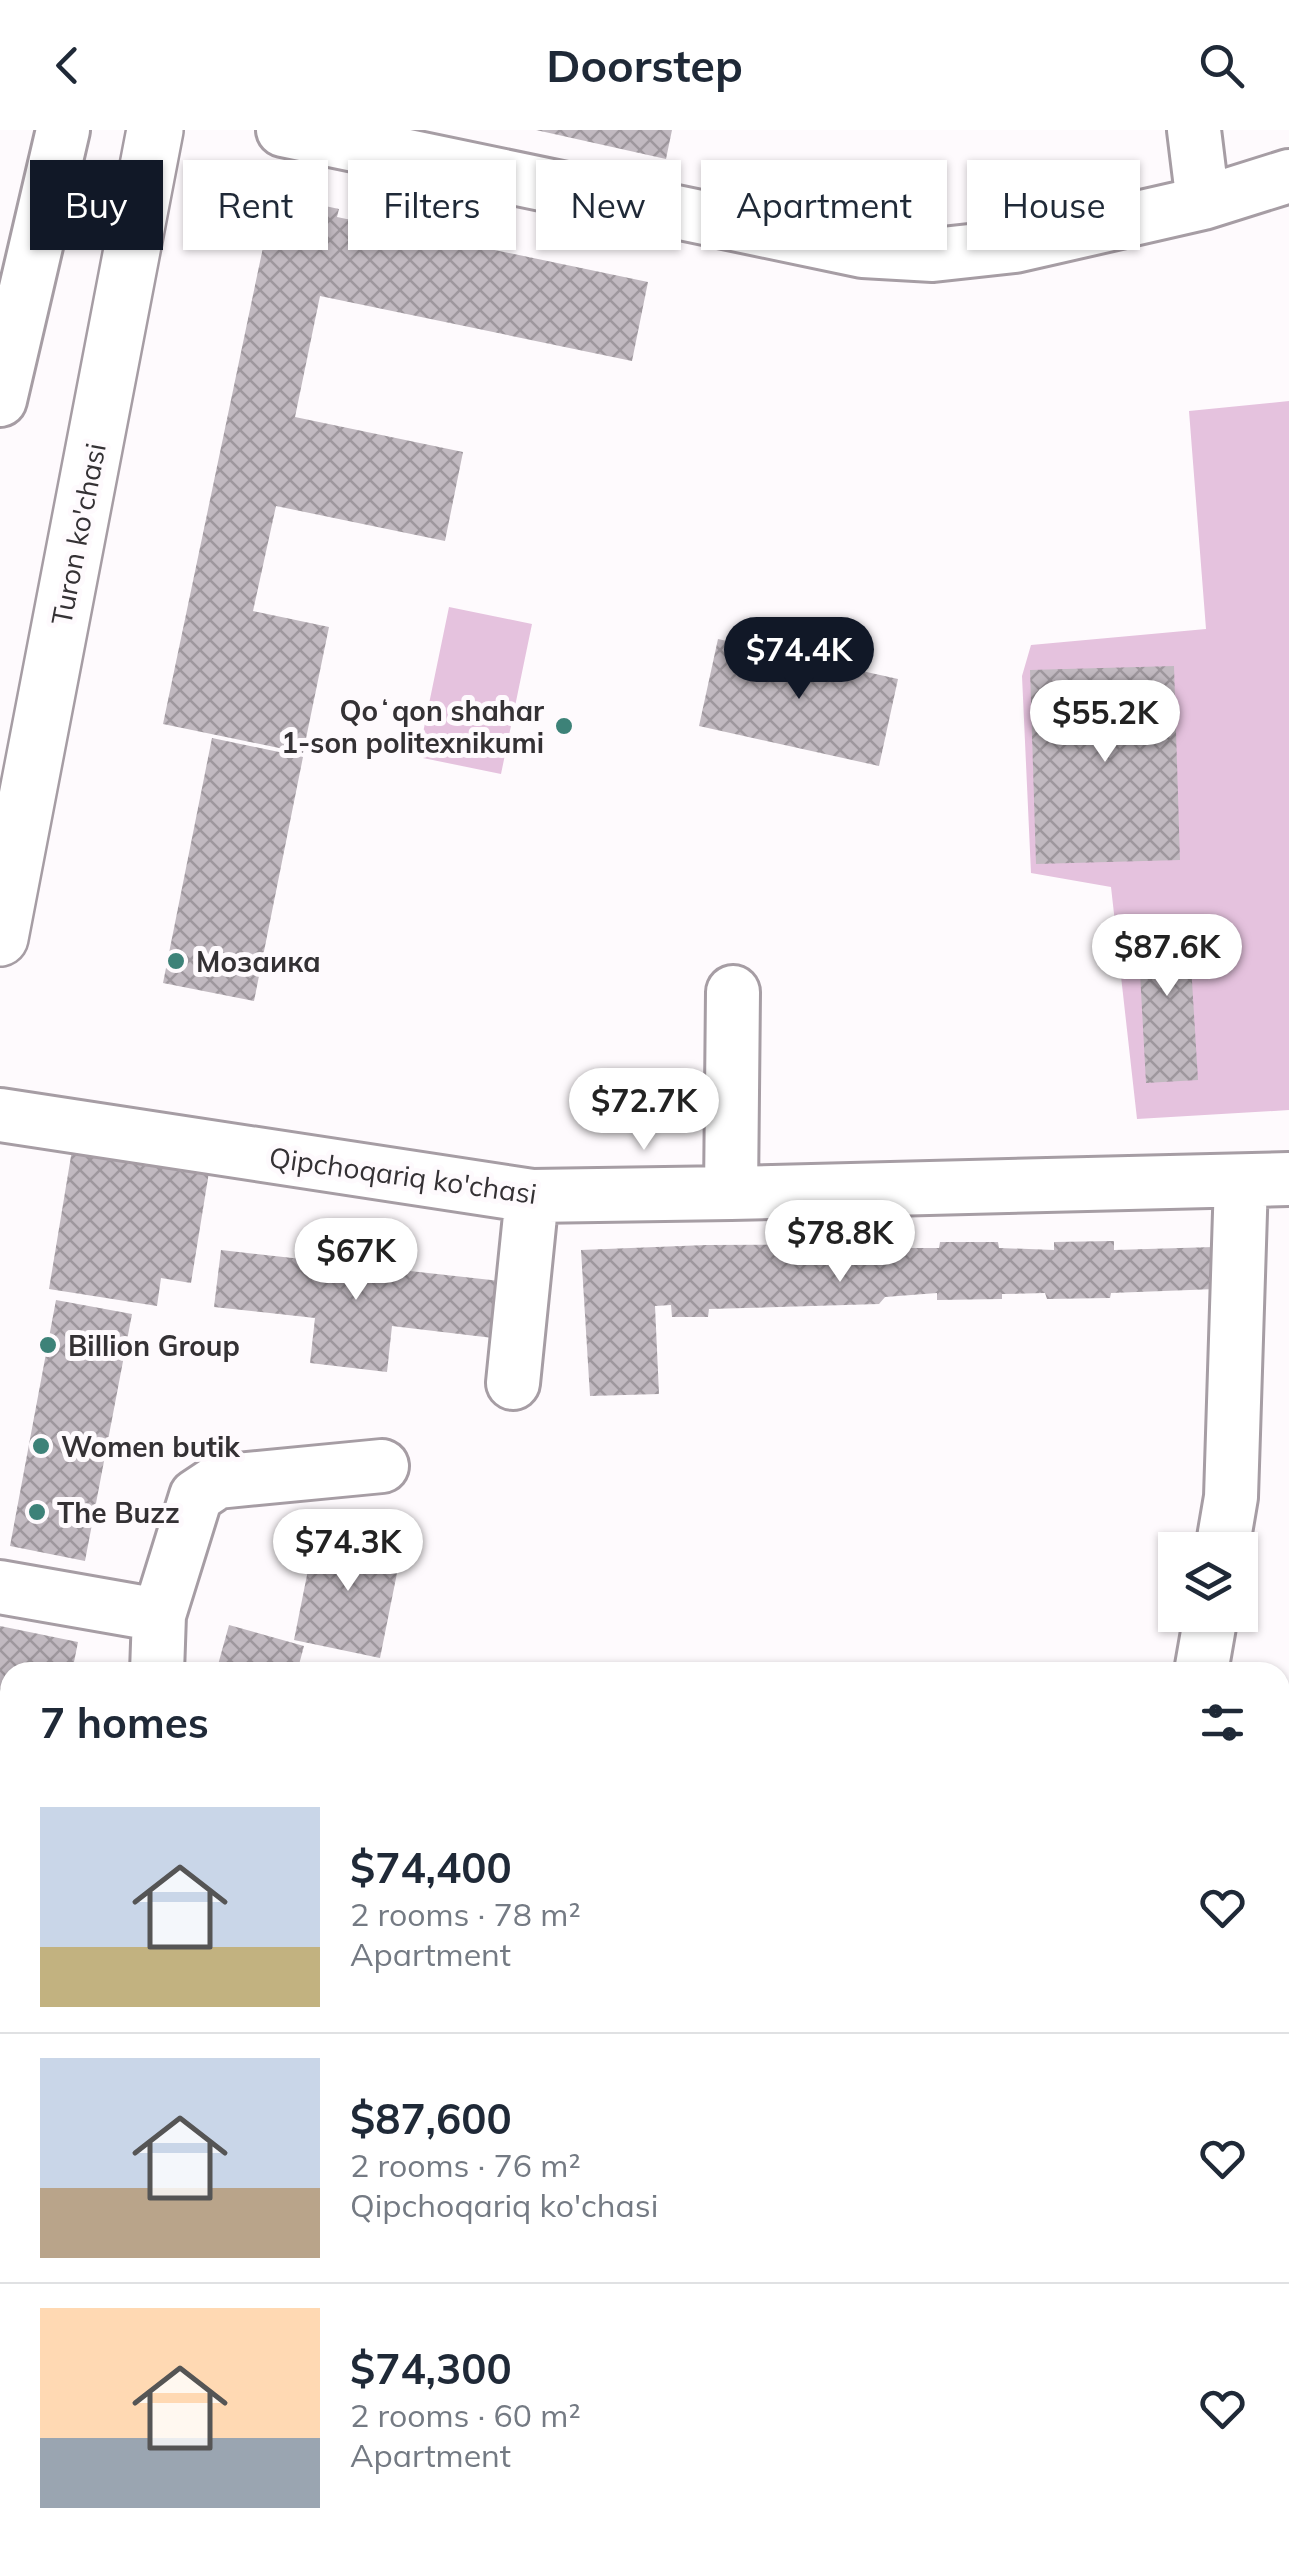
<!DOCTYPE html>
<html lang="en">
<head>
<meta charset="utf-8">
<style>
  :root { --surface:#fff; --page:#f6f6f7; --text:#1f2937; --muted:#747a83; --line:#e0e1e3; --accent:#111827 }
  body { margin:0; font-family:Mulish,sans-serif; background:var(--page); color:var(--text); height:100vh; display:flex; flex-direction:column; font-size:38px; white-space:nowrap }
  * { box-sizing:border-box; margin:0 }
  p { font-size:32px; color:var(--muted) }
  .icon { flex:none; width:55px; height:55px; fill:none; stroke:currentColor; stroke-width:2; stroke-linecap:round; stroke-linejoin:round }
  .map { position:relative; flex:1; overflow:hidden }
  .details { position:absolute; left:0px; top:1532px; width:1290px; height:892px; display:flex; flex-direction:column; background:var(--surface); border-radius:30px 30px 0 0; box-shadow:0 2px 8px #0004 }
  .details>* { flex:none }
  .banner { position:absolute; left:30px; top:30px; width:1230px; height:90px; display:flex; gap:20px }
  .tools { position:absolute; left:1158px; top:1402px; display:grid; gap:20px }
  .tools a { display:grid; place-items:center; width:100px; height:100px; border-radius:0px; background:var(--surface); box-shadow:0 2px 8px #0004; font-size:50px }
  .price { position:absolute; translate:-50% -85px; padding:0 22px; border-radius:35px; background:#fff; color:#222; font-size:32px; line-height:65px; filter:drop-shadow(0 2px 5px #0008) }
  .price::after { content:''; position:absolute; left:50%; top:60px; width:30px; height:22px; margin-left:-15px; background:inherit; clip-path:polygon(0 0,100% 0,50% 100%) }
  .price.on { background:var(--accent); color:#fff }
  ul { padding:0; list-style:none }
  li { display:flex; align-items:center; gap:30px; height:250px; padding:0 40px }
  li+li { border-top:2px solid var(--line) }
  li span { display:grid; place-items:center; flex:none; width:280px; height:200px; border-radius:0px; color:#555 }
  li>.icon { margin-inline-start:auto }
  span .icon { width:120px; height:120px; fill:#fffc; stroke-width:1 }
  li b { font-size:42px }
  h2 { display:flex; justify-content:space-between; align-items:center; height:120px; padding:0 40px; font-size:42px }
  .tag { padding:0 35px; border-radius:0px; background:var(--surface); box-shadow:0 2px 8px #0004; font-size:35px; line-height:90px }
  .tag.on { background:var(--accent); color:#fff }
  header { display:flex; justify-content:space-between; align-items:center; height:130px; padding:0 40px; background:var(--surface); font-size:45px; font-weight:700 }
  .map>svg:first-child { display:block }
</style>
</head>
<body>
<header><svg class="icon" aria-label="back" viewBox="0 0 24 24"><path d="M15 5l-7 7 7 7"/></svg>Doorstep<svg class="icon" aria-label="search" viewBox="0 0 24 24"><circle cx="10" cy="10" r="6"/><path d="M15 15l6 6"/></svg></header>
<div class="map">
<svg width="1289" height="2423" viewBox="0 0 1289 2423">
  <defs>
    <pattern id="building-cross-hatch" width="8" height="8" patternUnits="userSpaceOnUse" patternTransform="scale(2.5)"><rect width="8" height="8" fill="#c1b9c0"/><path d="M0 0l8 8M0 8l8-8" fill="none" stroke="#9e979d"/></pattern>
  </defs>
  <rect width="100%" height="100%" fill="#fefafd"/>
  <path fill="#e5c2de" d="M1289,271V980L1137,989L1111,757L1031,743L1022,546L1031,515L1206,499L1189,281Z
    M449,477L532,494L501,644L418,627Z"/>
  <path fill="url(#building-cross-hatch)" d="M536,0H672L666,29Z
    M274,65L339,79L337,87L648,152L632,231L320,166L295,287L463,322L445,411L276,376L253,481L329,497L303,623L163,594Z
    M718,509L898,549L879,636L699,596Z
    M1174,536L1180,730L1036,734L1030,540Z
    M212,608L303,627L254,871L163,853Z
    M1188,785L1198,950L1146,953L1137,788Z
    M72,1020L209,1042L191,1153L161,1148L157,1176L49,1159Z
    M1114,1111V1120L1214,1117L1216,1159L1111,1163L1110,1168L1047,1169L1045,1163L1002,1164V1169L937,1170V1163L885,1167L879,1174L709,1179L708,1187H672L671,1175L655,1176L659,1264L590,1266L581,1120L706,1115L881,1114L882,1118H939L940,1112H998L999,1118L1054,1120V1112Z
    M221,1120L500,1151L493,1208L392,1196L387,1242L310,1233L315,1188L214,1177Z
    M56,1170L132,1184L85,1431L10,1416Z
    M316,1400L402,1418L380,1528L294,1510Z
    M229,1495L304,1516L297,1542H216Z
    M0,1496L78,1512L72,1542H10V1756L0,1754Z
    M0,1812L10,1814V2004L0,2002Z
    M1286,2315H1289V2423H1255V2415H1280V2352H1284Z
    M158,2415H235V2423H157Z
    M967,2415H1003L1026,2423H967Z"/>
  <g fill="none" stroke-linecap="round" stroke-linejoin="round">
    <defs>
      <path id="minor" d="M283,0L863,121L933,125L1015,116L1203,73L1289,46
        M1194,0L1203,73
        M0,270L63,0
        M0,985L532,1066L731,1063L1289,1049
        M731,1063L733,862
        M513,1253L532,1066
        M1222,1420L1231,1367L1241,1051
        M0,1457L159,1485L157,1542
        M159,1485L196,1366L217,1352L382,1336
        M1201,1542L1211,1485
        M1214,2415L1217,2423
        M1156,2423L1162,2415"/>
      <path id="major" d="M0,808L155,0
        M0,2165L10,2150
        M1280,2169H1289"/>
    </defs>
    <use href="#minor" stroke="#a69da4" stroke-width="58"/>
    <use href="#major" stroke="#a69da4" stroke-width="60"/>
    <use href="#minor" stroke="#fff" stroke-width="52"/>
    <use href="#major" stroke="#fff" stroke-width="55"/>
  </g>
  <g fill="#3d8278" stroke="#fefafd" stroke-width="4">
    <circle cx="564" cy="596" r="10"/>
    <circle cx="176" cy="831" r="10"/>
    <circle cx="48" cy="1215" r="10"/>
    <circle cx="41" cy="1316" r="10"/>
    <circle cx="37" cy="1382" r="10"/>
  </g>
  <g text-anchor="middle" dominant-baseline="central" stroke-width="10" stroke-linejoin="round" paint-order="stroke">
    <g font-size="28" fill="#343134" stroke="#fefafd">
      <text transform="translate(78 404) rotate(-79)">Turon ko'chasi</text>
      <text transform="translate(403 1045) rotate(8)">Qipchoqariq ko'chasi</text>
    </g>
    <g font-size="28" font-weight="bold" fill="#343134" stroke="#fefafd" text-anchor="start">
      <text x="544" y="580" text-anchor="end">Qoʻqon shahar<tspan x="544" dy="32">1-son politexnikumi</tspan></text>
      <text x="196" y="831">Мозаика</text>
      <text x="68" y="1215">Billion Group</text>
      <text x="61" y="1316">Women butik</text>
      <text x="57" y="1382">The Buzz</text>
    </g>
  </g>
</svg>
<div class="tools">
<a><svg class="icon" aria-label="layers" viewBox="0 0 24 24"><path d="M12 4l9 5-9 5-9-5zM3 14l9 5 9-5"/></svg></a>
</div>
<b class="price on" style="left:799px;top:572px">$74.4K</b>
<b class="price" style="left:1105px;top:635px">$55.2K</b>
<b class="price" style="left:1167px;top:869px">$87.6K</b>
<b class="price" style="left:644px;top:1023px">$72.7K</b>
<b class="price" style="left:840px;top:1155px">$78.8K</b>
<b class="price" style="left:356px;top:1173px">$67K</b>
<b class="price" style="left:348px;top:1464px">$74.3K</b>
<div class="banner">
<a class="tag on">Buy</a>
<a class="tag">Rent</a>
<a class="tag">Filters</a>
<a class="tag">New</a>
<a class="tag">Apartment</a>
<a class="tag">House</a>
</div>
<section class="details">
<h2>7 homes<svg class="icon" aria-label="filters" viewBox="0 0 24 24"><path d="M4 7h16M4 17h16"/><circle cx="9" cy="7" r="2"/><circle cx="15" cy="17" r="2"/></svg></h2>
<ul>
<li><span style="background:linear-gradient(#c9d6e8 70%,#c2b280 0)"><svg class="icon" aria-label="home" viewBox="0 0 24 24"><path d="M3 11l9-7 9 7M6 9v11h12V9"/></svg></span><div><b>$74,400</b><p>2 rooms · 78 m²</p><p>Apartment</p></div><svg class="icon" aria-label="heart" viewBox="0 0 24 24"><path d="M12 20l-8-8c-3-5 5-10 8-4 3-6 11-1 8 4z"/></svg></li>
<li><span style="background:linear-gradient(#c9d6e8 65%,#b9a48a 0)"><svg class="icon" aria-label="home" viewBox="0 0 24 24"><path d="M3 11l9-7 9 7M6 9v11h12V9"/></svg></span><div><b>$87,600</b><p>2 rooms · 76 m²</p><p>Qipchoqariq ko'chasi</p></div><svg class="icon" aria-label="heart" viewBox="0 0 24 24"><path d="M12 20l-8-8c-3-5 5-10 8-4 3-6 11-1 8 4z"/></svg></li>
<li><span style="background:linear-gradient(#ffd9b3 65%,#9aa5b1 0)"><svg class="icon" aria-label="home" viewBox="0 0 24 24"><path d="M3 11l9-7 9 7M6 9v11h12V9"/></svg></span><div><b>$74,300</b><p>2 rooms · 60 m²</p><p>Apartment</p></div><svg class="icon" aria-label="heart" viewBox="0 0 24 24"><path d="M12 20l-8-8c-3-5 5-10 8-4 3-6 11-1 8 4z"/></svg></li>
</ul>
</section>
</div>
</body>
</html>
